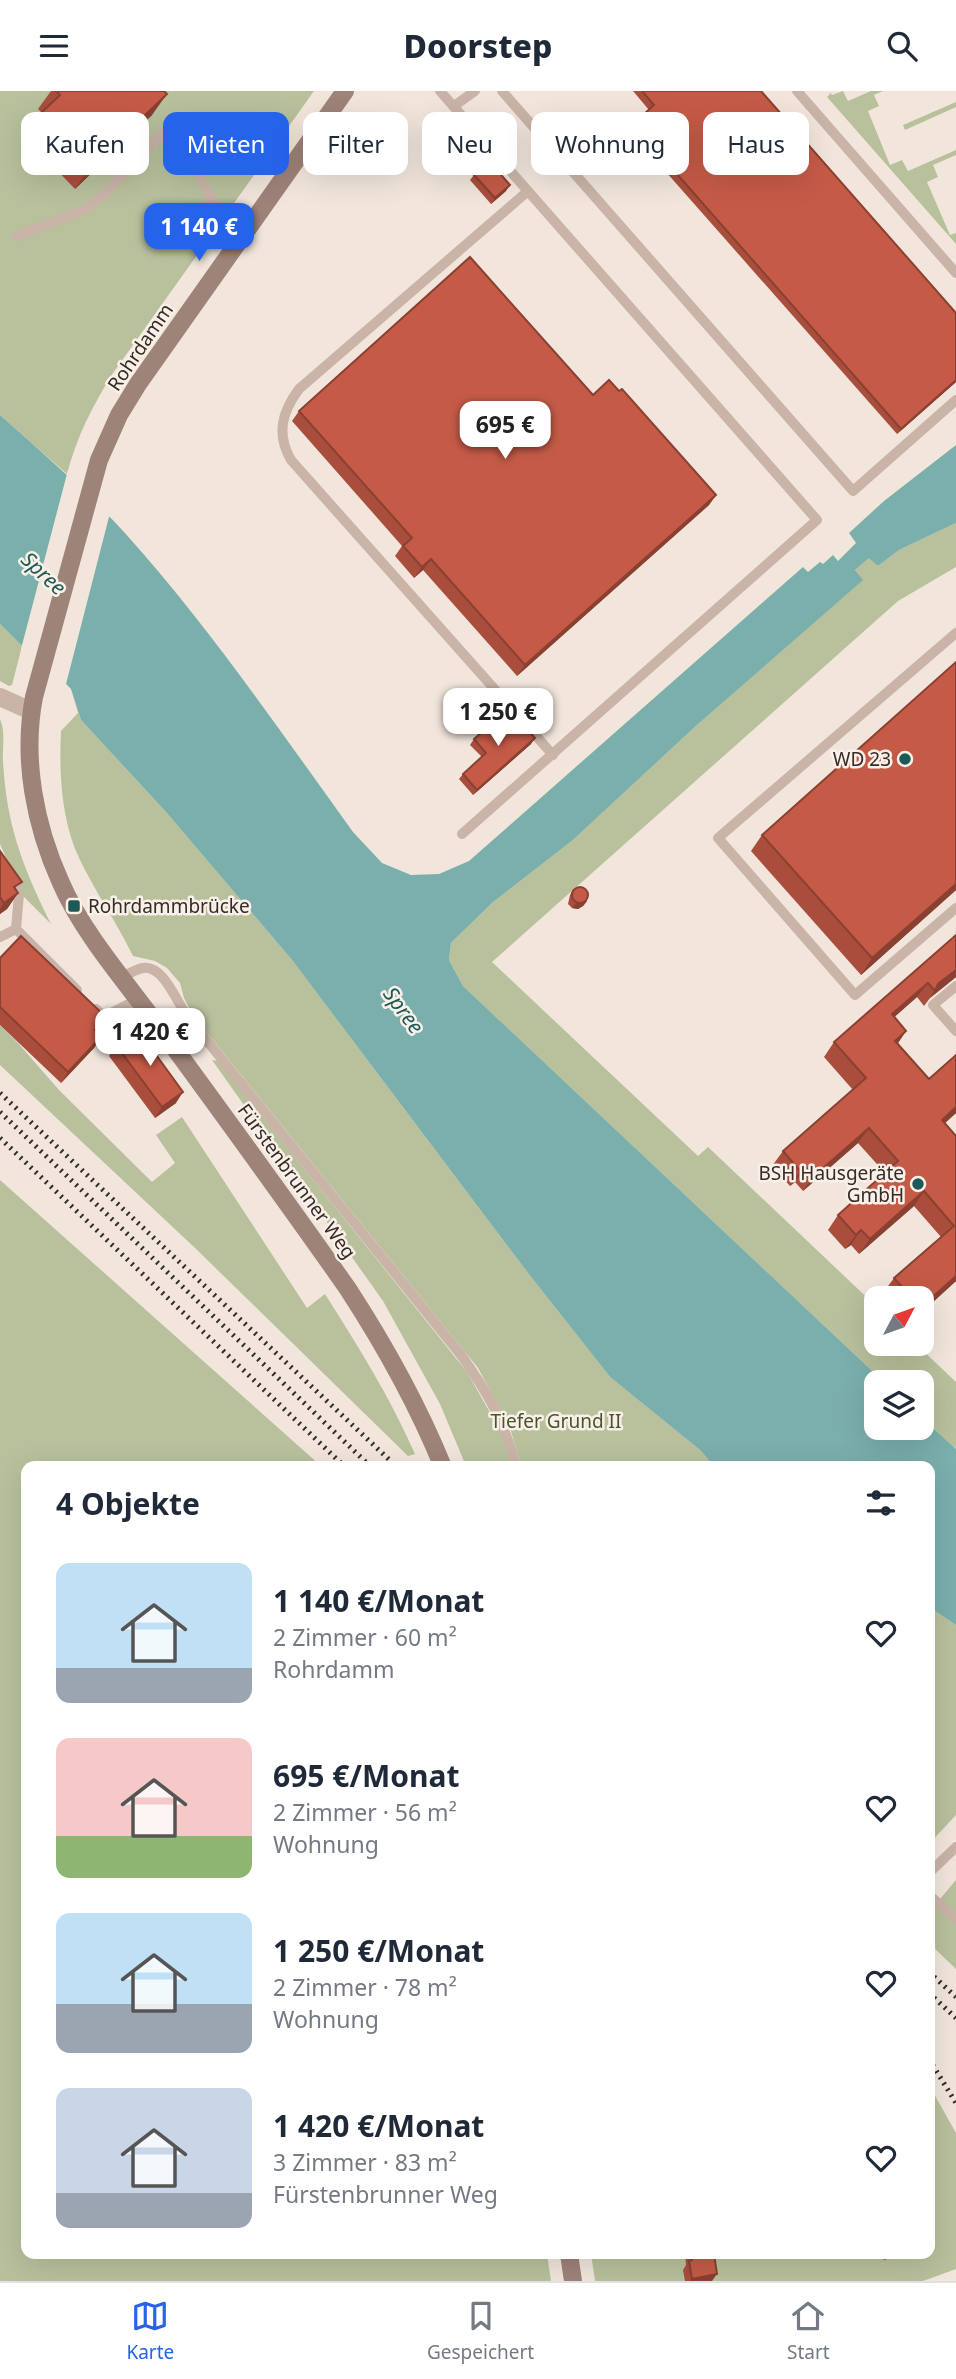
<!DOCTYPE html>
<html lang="de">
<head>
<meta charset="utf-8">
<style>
  :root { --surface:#fff; --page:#f6f6f7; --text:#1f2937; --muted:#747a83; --line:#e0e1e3; --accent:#2563eb }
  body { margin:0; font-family:"Noto Sans",sans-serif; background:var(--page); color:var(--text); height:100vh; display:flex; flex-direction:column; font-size:26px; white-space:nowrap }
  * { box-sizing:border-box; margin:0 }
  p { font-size:23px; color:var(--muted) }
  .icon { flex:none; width:38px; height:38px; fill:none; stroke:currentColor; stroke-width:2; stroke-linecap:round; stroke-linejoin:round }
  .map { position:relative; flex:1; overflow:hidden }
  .drawer { position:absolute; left:21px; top:1370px; width:914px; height:798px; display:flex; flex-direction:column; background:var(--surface); border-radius:14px; box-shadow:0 7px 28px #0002 }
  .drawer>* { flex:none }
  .guide { position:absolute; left:21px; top:21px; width:915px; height:63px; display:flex; gap:14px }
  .needle { width:46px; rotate:49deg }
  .fabs { position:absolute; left:864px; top:1195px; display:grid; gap:14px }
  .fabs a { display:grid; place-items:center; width:70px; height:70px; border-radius:14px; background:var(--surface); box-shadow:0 7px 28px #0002; font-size:35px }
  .price { position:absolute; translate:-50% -60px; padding:0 16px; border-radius:14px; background:#fff; color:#222; font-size:23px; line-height:46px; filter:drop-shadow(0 2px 4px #0008) }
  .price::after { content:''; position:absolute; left:50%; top:42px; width:21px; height:16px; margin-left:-10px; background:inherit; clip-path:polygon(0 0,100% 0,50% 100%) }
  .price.active { background:var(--accent); color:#fff }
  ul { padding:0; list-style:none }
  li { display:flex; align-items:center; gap:21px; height:175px; padding:0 35px }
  li span { display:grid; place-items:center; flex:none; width:196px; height:140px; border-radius:14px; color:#555 }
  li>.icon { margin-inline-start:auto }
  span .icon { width:84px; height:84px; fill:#fffc; stroke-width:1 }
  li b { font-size:30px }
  h2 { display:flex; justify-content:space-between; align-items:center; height:84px; padding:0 35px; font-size:30px }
  .tag { padding:0 24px; border-radius:14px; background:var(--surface); box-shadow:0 7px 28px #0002; font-size:24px; line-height:63px }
  .tag.active { background:var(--accent); color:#fff }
  header { display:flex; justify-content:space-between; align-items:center; height:91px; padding:0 35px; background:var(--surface); font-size:32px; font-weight:800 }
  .dock { display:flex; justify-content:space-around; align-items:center; height:98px; border-top:2px solid var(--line); background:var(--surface); font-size:19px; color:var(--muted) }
  .dock a { display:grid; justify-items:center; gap:4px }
  .dock .active { color:var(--accent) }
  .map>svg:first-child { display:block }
</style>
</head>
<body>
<header><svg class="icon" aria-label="menu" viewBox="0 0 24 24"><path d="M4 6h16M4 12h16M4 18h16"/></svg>Doorstep<svg class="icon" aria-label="search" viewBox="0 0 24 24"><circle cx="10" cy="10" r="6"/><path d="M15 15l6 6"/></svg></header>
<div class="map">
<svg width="956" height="2190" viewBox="0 0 956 2190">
  <rect width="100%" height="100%" fill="#f2e6dc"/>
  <path fill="#b8c19c" d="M0,0H314L113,282C92,316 77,345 67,383L0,324Z
    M843,0L848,10L871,0H883L874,4L879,15L868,20L890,74L902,69L908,80L956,59V64L933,74L938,86L927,91L950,144L956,142V153L827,6L831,2L832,4Z
    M956,11V16L905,39L903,34Z
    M956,432V476L898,510L492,871L698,1065L708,1056L877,1216V1253H916L956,1291V1358L922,1327V1292L884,1291L463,895L449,869L451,852L492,812L573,749L697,634L862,489L855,479L870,466L878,475L899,459Z
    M0,533L22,555L12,594L9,595L0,590Z
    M71,598L81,629L166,721L292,869L528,1182L610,1286L700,1359L714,1375H521L510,1337L478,1277L192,923L184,907L180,892L167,877L155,870L133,865C117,832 96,802 80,769C61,730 59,682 61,640L78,622Z
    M0,628C6,642 2,656 3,671C4,684 5,697 7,709C14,754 31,793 51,833L23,805L0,753Z
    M0,934L18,952L59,999L152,1091L175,1072L156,1044L182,1026L307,1217L325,1203C358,1255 390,1306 415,1363L408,1365L194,1156L0,974Z
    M212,969L218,970L467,1281L501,1341L511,1375H466L440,1313L383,1210Z
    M0,1089L321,1375L26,1376V2163H547L551,2190H0Z
    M929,1516L956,1534V1724L929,1753Z
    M956,1789V1878L929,1852V1813L934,1815Z
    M929,1994L956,2042V2178L923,2190H595L591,2163H929Z"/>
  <path fill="#7bafac" d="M0,324C43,362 85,399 124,441C208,534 280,640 353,741L382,772L411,784L439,783L469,770L803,476L808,481L820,471L823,473L833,464L838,470L856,452L849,442L884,410L956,354V432L899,459L878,475L869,467L855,479L863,489L697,634L573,749L492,812L451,852L449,869L463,895L884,1291L877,1292V1337H922V1327L956,1358V1534L929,1516V1376L714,1375L700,1359L610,1286L528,1182L292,869L166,721L81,629L71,598L30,556L22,555L0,533Z"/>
  <path fill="#f2e6dc" d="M68,379L110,422L65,597L28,559L21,558Z"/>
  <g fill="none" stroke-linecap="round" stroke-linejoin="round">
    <path stroke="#cab4a8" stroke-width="10" d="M440,0L817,429L462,743
      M502,0L853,400L956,309
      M797,0L956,182
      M454,15L475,0
      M528,100L299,298C282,321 276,343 291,369L553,664
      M17,145L84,119L100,107L173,32L222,130L240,147
      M956,542L718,747L855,904L956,817
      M0,768L19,803L16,838
      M16,838L77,899
      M0,846L16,838
      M122,886C128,883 137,878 143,877C164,874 177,912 187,925L461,1264C486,1299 506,1333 516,1376
      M956,895L933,914L956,940
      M96,918L104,926L138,908
      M929,1782L956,1756
      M929,1804L956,1828"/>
    <path stroke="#cab4a8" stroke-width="18" d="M0,606L31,620"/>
    <path stroke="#9e8379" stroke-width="18" d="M345,0L138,293L119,324L99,369L34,606C22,668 35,735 61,792C83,843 129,895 162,940C225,1026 287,1111 348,1198C385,1255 417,1312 443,1376
      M569,2163L573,2190"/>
    <path stroke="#372b28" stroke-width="5" stroke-dasharray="2 5" stroke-linecap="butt" d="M0,1002L397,1376
      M0,1021L371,1376
      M0,1047L345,1376
      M929,1881L956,1906
      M929,1902L956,1927
      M929,1968L956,2012"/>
  </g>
  <path fill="#a94e3d" d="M51,0H164L152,24L75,98L24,45L42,22L38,18Z
    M633,0H761L956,222V291L897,343L629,39L633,33L649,19Z
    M474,84L506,100L491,113L470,89Z
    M593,304L716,404L709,414L517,585L423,479L414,487L395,465L402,455L292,330L299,320Z
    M956,571V799L861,884L751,760L762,744Z
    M474,648L531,653L473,704L459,688L463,683L482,666L470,654Z
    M0,760L18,802L7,818L0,823Z
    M573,798L587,810L583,815L578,818L572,817L568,813L570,804Z
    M956,844V886L930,907L924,915L917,906L894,926L906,940L898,952L929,988L956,964V1022L945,1032L956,1045V1190L922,1221V1208H888L883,1202L894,1187L941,1146L914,1115L859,1163L851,1154L845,1158L828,1139L838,1124L885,1082L858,1052L803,1100L795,1091L790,1095L772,1075L783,1060L853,999L824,966L834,951Z
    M0,867L99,937L96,940L101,946L94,957L61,992L0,934Z
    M116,954L176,1012L155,1027L109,965Z
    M685,2163H714L712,2190H685L683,2179L686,2174Z
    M881,2163H898L884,2169Z"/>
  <path fill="#8a4032" d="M167,3L152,24L75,98L90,77Z
    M510,94L506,100L491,113L495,107Z
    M956,289V291L897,343L901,338Z
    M716,404L709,414L517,585L525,574Z
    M431,468L423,479L414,487L422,476Z
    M535,647L531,653L473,704L477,699Z
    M956,793V799L861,884L872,867Z
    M18,802L7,818L0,823V818L4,812Z
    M587,810L583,815L578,818L572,817L576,812Z
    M956,879V886L930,907L938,893Z
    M928,892L917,906L881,938L892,923Z
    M906,940L896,955L895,950Z
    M101,946L94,957L61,992L68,981Z
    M183,1001L176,1012L155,1027L162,1016Z
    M956,1016V1022L932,1044L942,1029Z
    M869,1037L858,1052L803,1100L814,1085Z
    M806,1076L795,1091L790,1095L800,1080Z
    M924,1100L914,1115L859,1163L870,1148Z
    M861,1139L851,1154L845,1158L856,1144Z
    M956,1185V1190L922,1221V1217L926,1212Z
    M888,2163H898L884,2169Z
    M717,2183L712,2190H690L692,2188Z"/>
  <path fill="#c55b47" stroke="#8a4032" stroke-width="2" d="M56,0H164L167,3L90,77L39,24L60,4Z
    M642,0H761L956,222V289L901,338L633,33L654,14Z
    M489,70L510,94L495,107L474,84Z
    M470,166L593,304L609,289L619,300L622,298L716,404L525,574L431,468L422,476L403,455L412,447L299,320Z
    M956,571V793L872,867L762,744Z
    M508,618L535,647L477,699L463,683L486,662L474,648Z
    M0,760L22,791L14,796L18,802L4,812L0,806Z
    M572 804a8 8 0 1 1 16 0a8 8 0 1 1-16 0Z
    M956,844V879L938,893L935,900L928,892L892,923L906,940L895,950L929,988L956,964V1016L942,1029L956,1045V1185L926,1212L917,1202L912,1207L894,1187L954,1135L924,1100L870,1148L861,1139L856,1144L838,1124L898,1070L869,1037L814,1085L806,1076L800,1080L783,1060L866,987L834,951Z
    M21,845L106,926L95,939L101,946L68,981L0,916V867Z
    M138,939L183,1001L162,1016L116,954Z
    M692,2163H714L717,2183L692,2188L689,2170L692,2169Z"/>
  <g fill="#1e5857" stroke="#f9f0e8" stroke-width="2.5">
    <circle cx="905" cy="668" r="7"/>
    <rect x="67" y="808" width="14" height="14" rx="3.5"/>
    <circle cx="918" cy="1093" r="7"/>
  </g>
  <g text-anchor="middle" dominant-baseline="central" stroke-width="5" stroke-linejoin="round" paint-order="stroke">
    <g font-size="19" fill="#372b28" stroke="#f9f0e8">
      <text transform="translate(140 256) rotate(-56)">Rohrdamm</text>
      <text transform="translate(297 1090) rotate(54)">Fürstenbrunner Weg</text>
    </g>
    <g font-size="19" fill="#372b28" stroke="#f9f0e8" text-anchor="end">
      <text x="891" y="668">WD 23</text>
      <text x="88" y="815" text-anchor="start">Rohrdammbrücke</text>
      <text x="904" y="1082">BSH Hausgeräte<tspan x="904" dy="22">GmbH</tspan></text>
    </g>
    <g font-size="19" fill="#49552c" stroke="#f9f0e8">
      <text x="556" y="1330">Tiefer Grund II</text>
    </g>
    <g font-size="21" font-style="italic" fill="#1e5857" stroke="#f9f0e8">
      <text transform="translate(44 482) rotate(43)">Spree</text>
      <text transform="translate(404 919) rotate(54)">Spree</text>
    </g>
  </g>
</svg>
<div class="fabs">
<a><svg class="needle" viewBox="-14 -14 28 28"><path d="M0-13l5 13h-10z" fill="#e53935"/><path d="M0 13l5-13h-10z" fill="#747a83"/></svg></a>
<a><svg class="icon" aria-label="layers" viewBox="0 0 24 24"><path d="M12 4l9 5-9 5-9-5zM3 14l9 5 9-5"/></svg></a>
</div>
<b class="price active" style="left:199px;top:172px">1 140 €</b>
<b class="price" style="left:505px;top:370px">695 €</b>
<b class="price" style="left:498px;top:657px">1 250 €</b>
<b class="price" style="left:150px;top:977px">1 420 €</b>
<div class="guide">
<a class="tag">Kaufen</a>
<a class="tag active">Mieten</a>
<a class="tag">Filter</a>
<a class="tag">Neu</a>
<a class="tag">Wohnung</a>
<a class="tag">Haus</a>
</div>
<section class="drawer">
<h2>4 Objekte<svg class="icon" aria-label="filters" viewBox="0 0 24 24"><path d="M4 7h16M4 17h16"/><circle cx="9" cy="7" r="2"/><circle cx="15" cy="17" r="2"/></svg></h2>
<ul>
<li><span style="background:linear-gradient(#bfe0f5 75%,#9aa5b1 0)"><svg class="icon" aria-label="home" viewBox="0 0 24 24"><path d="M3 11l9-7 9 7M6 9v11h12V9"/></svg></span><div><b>1 140 €/Monat</b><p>2 Zimmer · 60 m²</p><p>Rohrdamm</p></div><svg class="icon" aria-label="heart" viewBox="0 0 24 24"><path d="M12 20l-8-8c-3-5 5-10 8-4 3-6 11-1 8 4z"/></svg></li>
<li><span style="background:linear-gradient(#f6c9c9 70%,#8fb573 0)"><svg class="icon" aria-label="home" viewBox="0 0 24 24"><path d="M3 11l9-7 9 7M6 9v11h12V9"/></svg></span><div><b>695 €/Monat</b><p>2 Zimmer · 56 m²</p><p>Wohnung</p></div><svg class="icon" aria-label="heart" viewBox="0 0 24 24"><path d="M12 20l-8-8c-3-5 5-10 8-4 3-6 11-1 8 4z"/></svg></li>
<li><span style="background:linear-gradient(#bfe0f5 65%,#9aa5b1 0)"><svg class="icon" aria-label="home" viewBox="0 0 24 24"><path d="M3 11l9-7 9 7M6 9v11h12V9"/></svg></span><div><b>1 250 €/Monat</b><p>2 Zimmer · 78 m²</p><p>Wohnung</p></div><svg class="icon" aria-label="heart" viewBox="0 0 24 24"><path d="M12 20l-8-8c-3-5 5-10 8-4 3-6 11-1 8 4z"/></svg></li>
<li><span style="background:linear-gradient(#c9d6e8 75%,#9aa5b1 0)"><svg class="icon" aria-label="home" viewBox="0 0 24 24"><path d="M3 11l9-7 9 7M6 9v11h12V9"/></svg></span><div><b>1 420 €/Monat</b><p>3 Zimmer · 83 m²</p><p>Fürstenbrunner Weg</p></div><svg class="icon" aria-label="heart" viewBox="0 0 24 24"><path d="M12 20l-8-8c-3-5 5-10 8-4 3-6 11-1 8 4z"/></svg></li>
</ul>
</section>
</div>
<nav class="dock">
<a class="active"><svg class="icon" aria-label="map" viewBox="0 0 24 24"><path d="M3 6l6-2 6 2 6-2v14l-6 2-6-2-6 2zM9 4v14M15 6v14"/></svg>Karte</a>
<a><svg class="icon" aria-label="saved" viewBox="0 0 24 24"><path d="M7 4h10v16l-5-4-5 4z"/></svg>Gespeichert</a>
<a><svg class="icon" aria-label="home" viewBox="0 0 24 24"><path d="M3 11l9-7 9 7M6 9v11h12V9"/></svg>Start</a>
</nav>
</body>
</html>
